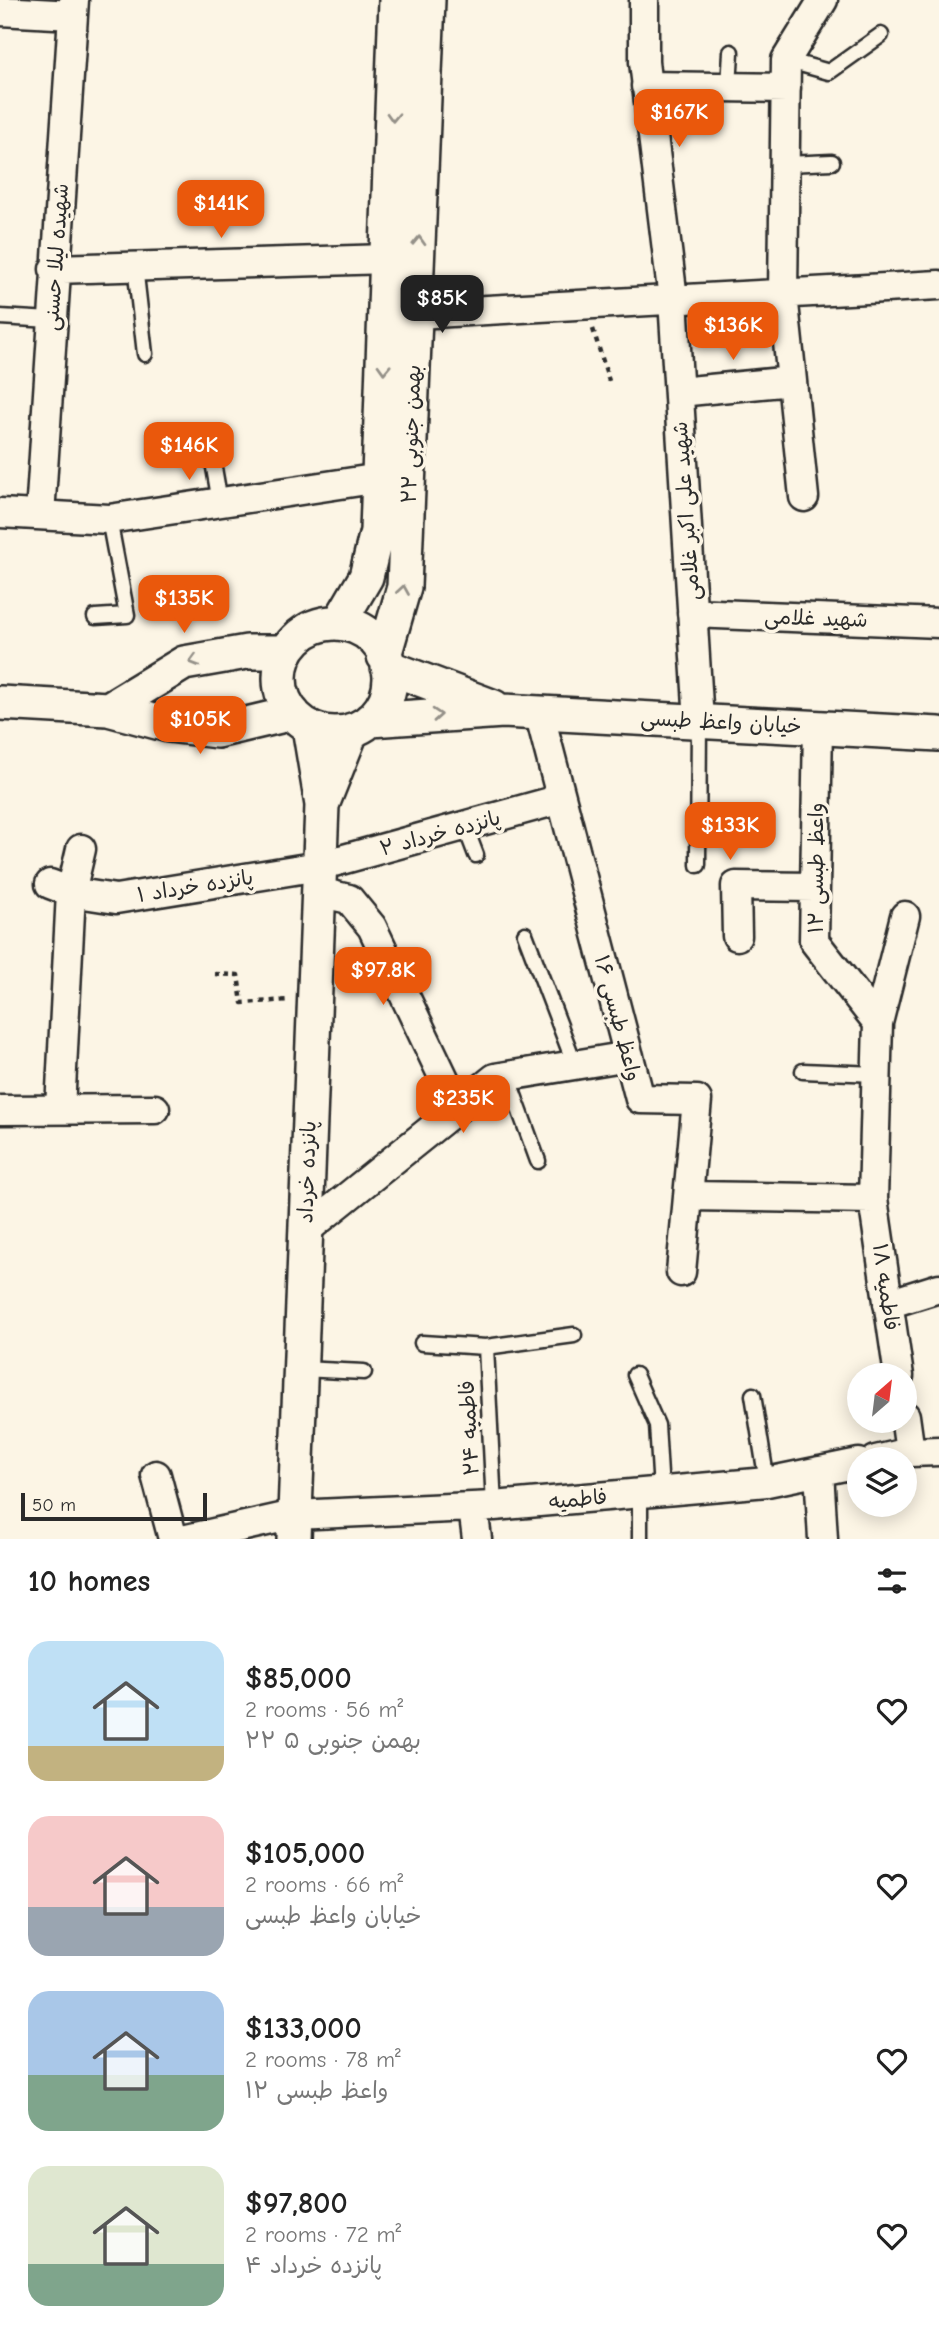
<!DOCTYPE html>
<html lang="en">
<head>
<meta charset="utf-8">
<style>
  :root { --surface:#fff; --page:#f6f6f6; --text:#222; --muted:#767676; --accent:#ea580c }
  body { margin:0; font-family:"Comic Neue","Playpen Sans Arabic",sans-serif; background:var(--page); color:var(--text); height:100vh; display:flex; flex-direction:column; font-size:26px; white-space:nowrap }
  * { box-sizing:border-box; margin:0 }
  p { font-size:23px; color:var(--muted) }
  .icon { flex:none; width:38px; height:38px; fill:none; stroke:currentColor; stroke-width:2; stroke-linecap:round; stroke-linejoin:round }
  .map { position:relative; height:1539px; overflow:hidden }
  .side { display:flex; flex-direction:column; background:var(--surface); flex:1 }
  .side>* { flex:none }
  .needle { width:46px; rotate:28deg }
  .fabs { position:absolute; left:847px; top:1363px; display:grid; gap:14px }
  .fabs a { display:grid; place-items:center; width:70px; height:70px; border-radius:50%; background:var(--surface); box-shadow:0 4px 18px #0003; font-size:35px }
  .scale { position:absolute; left:21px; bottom:18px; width:186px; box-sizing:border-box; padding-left:7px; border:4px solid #2b2b2b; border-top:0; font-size:19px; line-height:24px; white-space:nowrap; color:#2b2b2b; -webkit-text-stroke:5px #fcf5e5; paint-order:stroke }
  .price { position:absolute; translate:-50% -60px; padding:0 16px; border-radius:14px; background:var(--accent); color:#fff; font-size:23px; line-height:46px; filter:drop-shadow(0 2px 4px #0008) }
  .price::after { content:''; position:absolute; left:50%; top:42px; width:21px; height:16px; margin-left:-10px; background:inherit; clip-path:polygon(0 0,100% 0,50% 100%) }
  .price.selected { background:#222; color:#fff }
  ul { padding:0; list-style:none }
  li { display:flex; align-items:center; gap:21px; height:175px; padding:0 28px }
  li span { display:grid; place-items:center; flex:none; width:196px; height:140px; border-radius:21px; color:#555 }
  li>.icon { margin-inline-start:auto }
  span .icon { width:84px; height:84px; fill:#fffc; stroke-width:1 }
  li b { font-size:30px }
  h2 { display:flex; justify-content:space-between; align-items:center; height:84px; padding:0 28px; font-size:30px }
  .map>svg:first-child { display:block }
</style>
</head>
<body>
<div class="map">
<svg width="939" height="1539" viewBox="0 0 939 1539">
  <rect width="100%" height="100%" fill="#fcf5e5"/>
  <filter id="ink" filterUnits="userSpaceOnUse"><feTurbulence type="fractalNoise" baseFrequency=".0143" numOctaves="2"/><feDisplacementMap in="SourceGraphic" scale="14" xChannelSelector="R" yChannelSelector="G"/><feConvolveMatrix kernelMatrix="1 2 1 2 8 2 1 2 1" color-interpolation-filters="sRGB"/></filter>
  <g filter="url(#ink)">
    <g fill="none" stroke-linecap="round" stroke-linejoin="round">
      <defs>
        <path id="service" d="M786,60L829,72L881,35
          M729,87L731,52
          M786,164L832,162
          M135,266L145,354
          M0,317L51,320
          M210,445L220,502
          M95,617L127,615L109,519
          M465,826L476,855
          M698,865L699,722
          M525,934L575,1065
          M803,1071L876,1074
          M507,1076L538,1161
          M422,1343L486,1347L574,1335
          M486,1347L494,1506
          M301,1369L364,1372
          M635,1375L657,1425L661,1491
          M753,1395L767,1482
          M640,1493V1539"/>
        <path id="minor" d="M644,0V62L673,299L699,722
          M0,11L73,15
          M646,86L786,88
          M54,269L388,259
          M416,314L939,285
          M679,392L792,381
          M804,497L783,294L786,60L823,0
          M0,513L109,519L380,478
          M40,515L74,0
          M692,613L939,623
          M539,712L640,1099L697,1100L681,1272
          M818,727L814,941L878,1023L873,1199L899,1376
          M50,884L71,892L116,899L319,866L561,799
          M318,892L349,899L372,927L458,1108
          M737,936L736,886L814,887
          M878,1023L905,916
          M60,1109L71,892L81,849
          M0,1110L155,1109
          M688,1196L873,1199
          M305,1231L495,1078L629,1056
          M888,1304L939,1288
          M905,1416L910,1452
          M876,1460L910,1452L939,1451
          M819,1471L823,1539
          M156,1475L173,1539
          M473,1508L477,1539
          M187,1539L294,1515L494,1506L767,1482L859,1463"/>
        <path id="tertiary" d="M339,623L366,577L377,531L396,0
          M280 678a55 55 0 1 1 110 0a55 55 0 1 1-110 0Z
          M384,656L404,587L428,0
          M388,667L494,707
          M0,703L108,709L168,725L217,731L293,713
          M108,709L184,663L247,652H285
          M370,720L503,711L939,734
          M322,805L352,730
          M294,1539L322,805L309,727"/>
      </defs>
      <use href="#service" stroke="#2b2b2b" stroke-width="19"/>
      <use href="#minor" stroke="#2b2b2b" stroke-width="33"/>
      <use href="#tertiary" stroke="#2b2b2b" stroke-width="38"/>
      <path stroke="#2b2b2b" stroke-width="4.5" stroke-dasharray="5 5" stroke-linecap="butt" d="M593,329L609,381
        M215,974L238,975L242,1003L289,1000"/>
      <use href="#service" stroke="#fcf5e5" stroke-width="14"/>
      <use href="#minor" stroke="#fcf5e5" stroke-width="28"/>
      <use href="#tertiary" stroke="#fcf5e5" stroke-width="33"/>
    </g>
    <defs><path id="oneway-chevron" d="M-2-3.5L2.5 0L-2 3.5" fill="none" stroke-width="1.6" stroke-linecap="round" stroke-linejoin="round" transform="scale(1.75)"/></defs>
    <g stroke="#949088">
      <use href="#oneway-chevron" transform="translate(393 117) rotate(92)"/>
      <use href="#oneway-chevron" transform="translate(419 241) rotate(-88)"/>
      <use href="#oneway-chevron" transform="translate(384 369) rotate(92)"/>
      <use href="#oneway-chevron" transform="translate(403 590) rotate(-81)"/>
      <use href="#oneway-chevron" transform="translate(194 661) rotate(164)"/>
      <use href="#oneway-chevron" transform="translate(437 715) rotate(-4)"/>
    </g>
  </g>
  <g text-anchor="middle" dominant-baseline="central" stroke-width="7" stroke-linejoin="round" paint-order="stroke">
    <g font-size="21" fill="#2b2b2b" stroke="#fcf5e5">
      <text transform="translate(56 257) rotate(-86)">شهیده لیلا حسنی</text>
      <text transform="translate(411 434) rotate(-88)">۲۲ بهمن جنوبی</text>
      <text transform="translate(686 511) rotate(-94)">شهید علی اکبر غلامی</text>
      <text transform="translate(816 618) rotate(2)">شهید غلامی</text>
      <text transform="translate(721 722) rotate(3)">خیابان واعظ طبسی</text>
      <text transform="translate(440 833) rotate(-15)">پانزده خرداد ۲</text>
      <text transform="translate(816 868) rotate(-90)">واعظ طبسی ۱۲</text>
      <text transform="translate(195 886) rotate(-9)">پانزده خرداد ۱</text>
      <text transform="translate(618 1018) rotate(75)">واعظ طبسی ۱۶</text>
      <text transform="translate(307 1172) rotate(-88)">پانزده خرداد</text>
      <text transform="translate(886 1287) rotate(82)">فاطمیه ۱۸</text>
      <text transform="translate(469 1428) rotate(-93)">فاطمیه ۲۴</text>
      <text transform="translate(578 1499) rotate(-5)">فاطمیه</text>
    </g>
  </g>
</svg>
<div class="fabs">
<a><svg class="needle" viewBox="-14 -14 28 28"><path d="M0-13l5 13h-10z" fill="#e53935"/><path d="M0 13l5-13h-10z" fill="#767676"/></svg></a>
<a><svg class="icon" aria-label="layers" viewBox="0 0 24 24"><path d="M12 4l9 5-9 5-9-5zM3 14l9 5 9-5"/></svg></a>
</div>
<div class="scale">50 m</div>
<b class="price" style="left:679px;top:149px">$167K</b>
<b class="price" style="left:221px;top:240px">$141K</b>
<b class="price selected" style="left:442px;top:335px">$85K</b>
<b class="price" style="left:733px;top:362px">$136K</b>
<b class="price" style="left:189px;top:482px">$146K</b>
<b class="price" style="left:184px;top:635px">$135K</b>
<b class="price" style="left:200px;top:756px">$105K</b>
<b class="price" style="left:730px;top:862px">$133K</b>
<b class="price" style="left:383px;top:1007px">$97.8K</b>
<b class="price" style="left:463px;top:1135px">$235K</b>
</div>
<section class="side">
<h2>10 homes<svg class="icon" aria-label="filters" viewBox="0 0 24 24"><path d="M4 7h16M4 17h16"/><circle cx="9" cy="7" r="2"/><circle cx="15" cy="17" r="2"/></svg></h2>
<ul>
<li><span style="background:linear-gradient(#bfe0f5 75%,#c2b280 0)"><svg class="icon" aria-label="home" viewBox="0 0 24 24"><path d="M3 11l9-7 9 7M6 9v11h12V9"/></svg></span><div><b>$85,000</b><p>2 rooms · 56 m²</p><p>۲۲ بهمن جنوبی ۵</p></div><svg class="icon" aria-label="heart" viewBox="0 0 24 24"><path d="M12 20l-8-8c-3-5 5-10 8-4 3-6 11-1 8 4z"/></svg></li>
<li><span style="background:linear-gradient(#f6c9c9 65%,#9aa5b1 0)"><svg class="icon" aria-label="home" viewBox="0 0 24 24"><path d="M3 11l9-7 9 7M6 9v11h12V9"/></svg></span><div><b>$105,000</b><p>2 rooms · 66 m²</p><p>خیابان واعظ طبسی</p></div><svg class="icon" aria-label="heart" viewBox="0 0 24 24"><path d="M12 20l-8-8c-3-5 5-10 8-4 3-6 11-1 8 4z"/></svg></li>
<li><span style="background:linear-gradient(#a9c7e8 60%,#7fa58c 0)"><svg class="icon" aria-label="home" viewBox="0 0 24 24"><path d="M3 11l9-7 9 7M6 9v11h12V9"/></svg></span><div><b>$133,000</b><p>2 rooms · 78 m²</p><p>واعظ طبسی ۱۲</p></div><svg class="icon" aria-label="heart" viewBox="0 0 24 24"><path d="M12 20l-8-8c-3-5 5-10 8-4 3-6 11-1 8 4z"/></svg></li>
<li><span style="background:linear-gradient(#dfe7d0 70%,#7fa58c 0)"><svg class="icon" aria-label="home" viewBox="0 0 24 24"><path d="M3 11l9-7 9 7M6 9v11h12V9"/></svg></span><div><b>$97,800</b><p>2 rooms · 72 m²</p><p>پانزده خرداد ۴</p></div><svg class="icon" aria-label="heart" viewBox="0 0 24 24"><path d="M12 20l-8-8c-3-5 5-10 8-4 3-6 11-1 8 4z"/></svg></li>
</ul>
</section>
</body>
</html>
